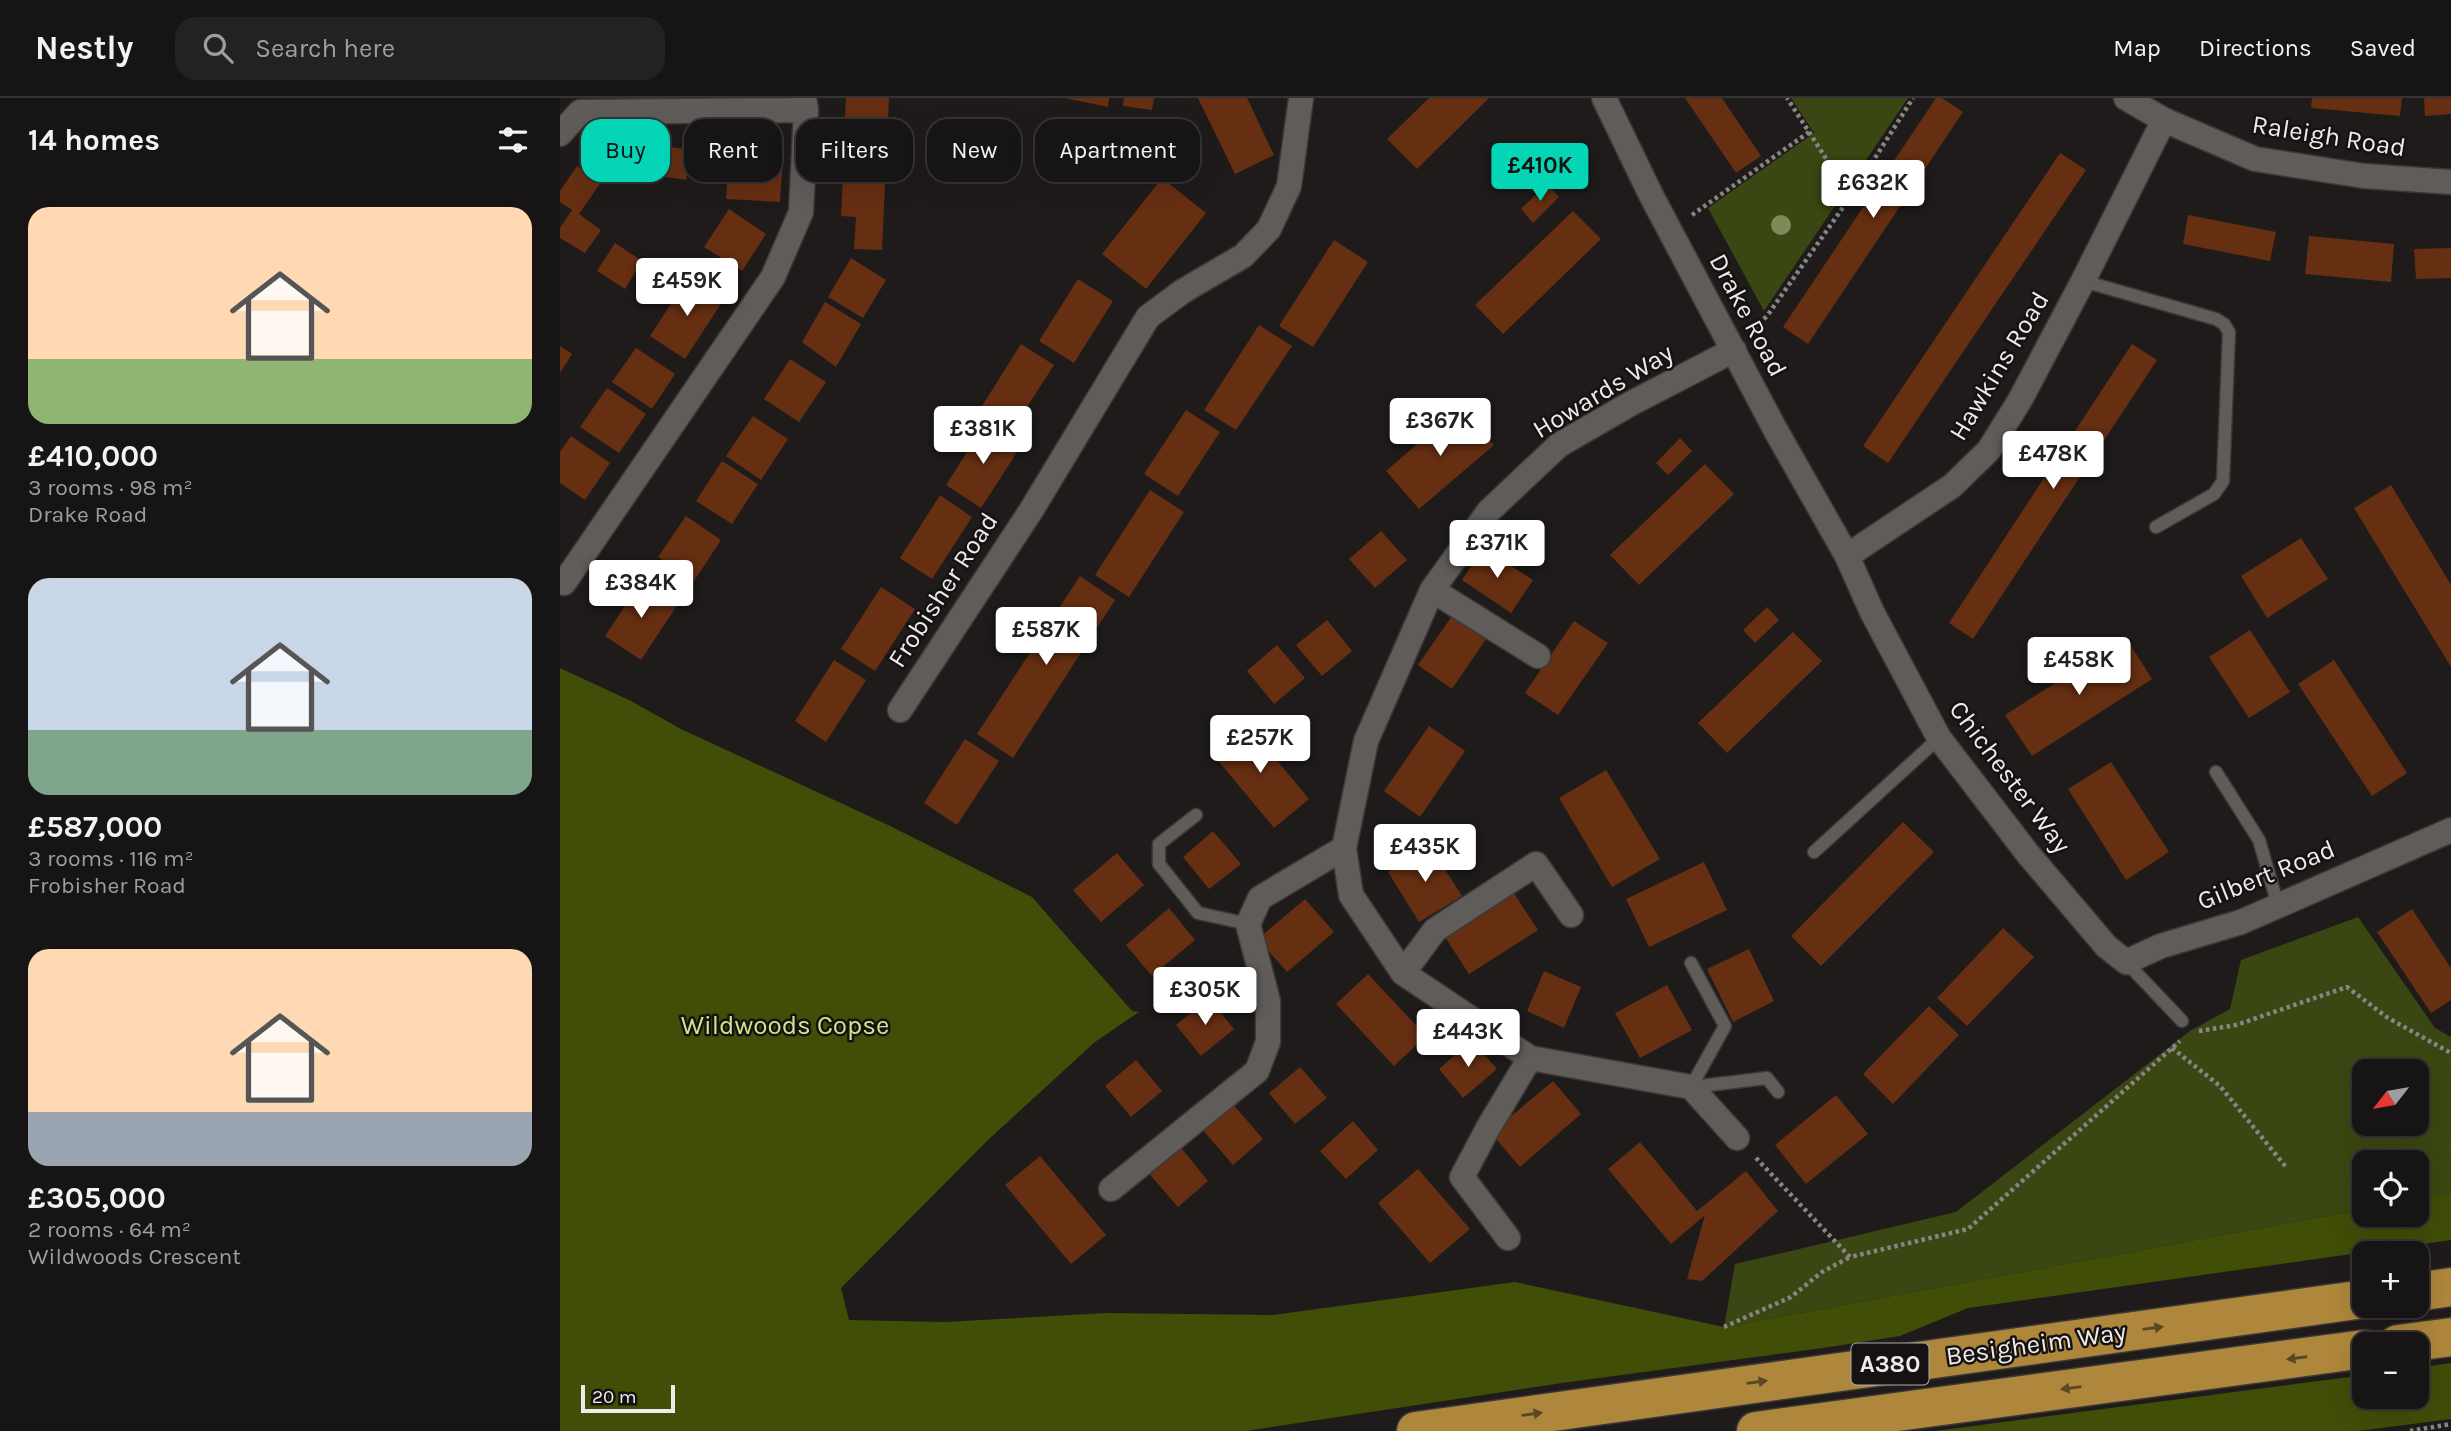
<!DOCTYPE html>
<html lang="en">
<head>
<meta charset="utf-8">
<style>
  :root { --surface:#161414; --page:#232122; --text:#f1f3f6; --muted:#9e9ea0; --line:#353334; --accent:#04d5b6 }
  body { margin:0; font-family:Karla,sans-serif; background:var(--page); color:var(--text); height:100vh; display:flex; flex-direction:column; font-size:26px; white-space:nowrap }
  * { box-sizing:border-box; margin:0 }
  p { font-size:23px; color:var(--muted) }
  .icon { flex:none; width:38px; height:38px; fill:none; stroke:currentColor; stroke-width:2; stroke-linecap:round; stroke-linejoin:round }
  .map { position:relative; flex:1; overflow:hidden }
  .details { display:flex; flex-direction:column; background:var(--surface); width:560px }
  .details>* { flex:none }
  .banner { position:absolute; left:21px; top:21px; width:665px; height:63px; display:flex; gap:14px }
  .needle { width:46px; rotate:239deg }
  .tools { position:absolute; left:1792px; top:961px; display:grid; gap:14px }
  .tools a { display:grid; place-items:center; width:77px; height:77px; border-radius:14px; background:var(--surface); box-shadow:0 7px 28px #0002,0 0 0 2px var(--line); font-size:35px }
  .scale { position:absolute; left:21px; bottom:18px; width:94px; box-sizing:border-box; padding-left:7px; border:4px solid #eeeceb; border-top:0; font-size:19px; line-height:24px; white-space:nowrap; color:#eeeceb; -webkit-text-stroke:5px #151211; paint-order:stroke }
  .price { position:absolute; translate:-50% -60px; padding:0 16px; border-radius:7px; background:#fff; color:#222; font-size:23px; line-height:46px; filter:drop-shadow(0 2px 4px #0008) }
  .price::after { content:''; position:absolute; left:50%; top:42px; width:21px; height:16px; margin-left:-10px; background:inherit; clip-path:polygon(0 0,100% 0,50% 100%) }
  .price.active { background:var(--accent); color:#111 }
  ul { padding:0; list-style:none }
  li { display:grid; align-content:center; gap:14px; height:371px; padding:0 28px }
  li span { display:grid; place-items:center; height:217px; border-radius:21px; color:#555 }
  li>.icon { margin-inline-start:auto }
  span .icon { width:126px; height:126px; fill:#fffc; stroke-width:1 }
  li b { font-size:30px }
  h2 { display:flex; justify-content:space-between; align-items:center; height:84px; padding:0 28px; font-size:30px }
  .pill { padding:0 24px; border-radius:21px; background:var(--surface); box-shadow:0 7px 28px #0002,0 0 0 2px var(--line); font-size:24px; line-height:63px }
  .pill.active { background:var(--accent); color:#111 }
  header { display:flex; align-items:center; gap:42px; box-sizing:border-box; height:98px; padding:0 35px; background:var(--surface); border-bottom:2px solid var(--line) }
  header strong { font-size:33px }
  nav { display:flex; gap:38px; margin-inline-start:auto; font-size:24px }
  .search { width:490px; height:63px; background:var(--page); display:flex; align-items:center; gap:18px; box-sizing:border-box; padding:0 24px; border-radius:21px; color:var(--muted); font-size:26px }
  main { display:flex; flex:1; min-height:0 }
  .map>svg:first-child { display:block }
</style>
</head>
<body>
<header>
<strong>Nestly</strong>
<div class="search"><svg class="icon" aria-label="search" viewBox="0 0 24 24"><circle cx="10" cy="10" r="6"/><path d="M15 15l6 6"/></svg>Search here</div>
<nav><a>Map</a><a>Directions</a><a>Saved</a></nav>
</header>
<main>
<section class="details">
<h2>14 homes<svg class="icon" aria-label="filters" viewBox="0 0 24 24"><path d="M4 7h16M4 17h16"/><circle cx="9" cy="7" r="2"/><circle cx="15" cy="17" r="2"/></svg></h2>
<ul>
<li><span style="background:linear-gradient(#ffd9b3 70%,#8fb573 0)"><svg class="icon" aria-label="home" viewBox="0 0 24 24"><path d="M3 11l9-7 9 7M6 9v11h12V9"/></svg></span><div><b>£410,000</b><p>3 rooms · 98 m²</p><p>Drake Road</p></div></li>
<li><span style="background:linear-gradient(#c9d6e8 70%,#7fa58c 0)"><svg class="icon" aria-label="home" viewBox="0 0 24 24"><path d="M3 11l9-7 9 7M6 9v11h12V9"/></svg></span><div><b>£587,000</b><p>3 rooms · 116 m²</p><p>Frobisher Road</p></div></li>
<li><span style="background:linear-gradient(#ffd9b3 75%,#9aa5b1 0)"><svg class="icon" aria-label="home" viewBox="0 0 24 24"><path d="M3 11l9-7 9 7M6 9v11h12V9"/></svg></span><div><b>£305,000</b><p>2 rooms · 64 m²</p><p>Wildwoods Crescent</p></div></li>
</ul>
</section>
<div class="map">
<svg width="1891" height="1333" viewBox="0 0 1891 1333">
  <rect width="100%" height="100%" fill="#1e1b1a"/>
  <path fill="#3b4712" fill-rule="evenodd" d="M1231,0H1348L1204,213L1148,110L1254,35Z
    M1798,819L1875,930L1891,939V1095L1857,1101V1064H1804V1111L1164,1229L1175,1166L1396,1114L1630,933L1670,911L1681,862ZM1804,973H1857V1026H1804Z"/>
  <path fill="#404e08" d="M0,570L71,603L121,631L328,727L472,799L572,913L579,914L535,944L429,1041L281,1190L289,1222L385,1224L546,1215L713,1217L955,1184L1164,1229L1804,1111V1116H1857V1101L1891,1095V1142L1408,1210L1340,1238L1263,1250L1002,1285L686,1333H0Z
    M1891,1265V1321L1798,1333H1375L1804,1277V1298H1857V1270Z"/>
  <path fill="#672f12" d="M286,0H329L322,152L294,151L296,119L281,118L284,59L295,60L296,37H284Z
    M505,0H549L548,9Z
    M564,0H594L592,12L563,8Z
    M638,0H687L714,57L675,76Z
    M869,0H929L857,71L827,41Z
    M1125,0H1162L1201,58L1176,75Z
    M1376,0H1382L1403,14L1248,246L1223,229Z
    M1752,0H1842L1840,18L1751,10Z
    M1864,0H1891V16L1865,18Z
    M67,22L83,60L44,76L28,39Z
    M170,37L224,40L220,104L166,101Z
    M98,47L131,52L126,82L94,77Z
    M1500,55L1526,72L1328,365L1303,348Z
    M17,68L41,84L19,116L41,132L25,155L0,140V130L12,112L0,104V93Z
    M602,80L646,115L586,191L542,156Z
    M987,86L999,99L973,125L961,111Z
    M169,111L206,136L182,173L144,149Z
    M1013,113L1041,141L943,236L915,207Z
    M1628,117L1716,134L1710,163L1623,146Z
    M1749,138L1834,146L1831,184L1745,176Z
    M774,142L808,164L753,249L719,228Z
    M55,145L82,163L65,191L37,173Z
    M1891,150V180L1856,181L1854,151Z
    M291,160L326,182L303,220L268,199Z
    M129,178L164,201L125,261L90,238Z
    M518,181L553,203L514,265L479,243Z
    M265,204L301,226L276,269L242,244Z
    M699,227L732,248L676,332L644,312Z
    M461,246L494,267L454,329L422,308Z
    M1572,246L1597,262L1413,541L1389,525Z
    M0,248L12,256L0,275Z
    M76,250L115,276L92,311L52,284Z
    M230,261L266,284L239,324L204,301Z
    M47,290L86,316L59,355L20,329Z
    M901,308L934,347L859,411L826,373Z
    M626,312L660,334L618,398L584,376Z
    M193,318L228,341L201,382L166,358Z
    M425,326L461,348L421,410L386,387Z
    M11,338L50,365L25,402L0,385V354Z
    M1120,340L1132,353L1108,377L1096,365Z
    M162,363L198,386L172,426L136,403Z
    M1145,366L1174,396L1079,487L1050,457Z
    M1831,387L1891,487V569L1794,410Z
    M590,392L624,414L569,499L535,477Z
    M380,397L412,419L372,481L340,460Z
    M126,418L161,442L134,483L98,459Z
    M821,433L847,462L815,490L789,461Z
    M1741,440L1768,481L1707,520L1681,478Z
    M923,450L973,482L951,515L902,482Z
    M520,478L555,502L453,660L417,636Z
    M82,483L118,506L81,562L45,538Z
    M321,489L355,511L315,573L281,551Z
    M1207,509L1219,522L1195,545L1183,532Z
    M892,518L926,541L892,591L858,567Z
    M767,522L792,553L762,578L736,547Z
    M1014,523L1048,545L998,617L965,595Z
    M1690,532L1730,594L1689,620L1649,559Z
    M1233,534L1262,563L1167,655L1138,625Z
    M1566,540L1592,581L1472,658L1445,617Z
    M717,547L745,580L714,606L687,573Z
    M274,562L306,582L266,644L235,623Z
    M1774,562L1847,675L1812,698L1738,586Z
    M685,624L749,701L714,730L650,653Z
    M869,628L905,653L860,719L824,693Z
    M405,641L439,663L397,727L364,705Z
    M1551,664L1609,754L1566,782L1508,691Z
    M1046,672L1100,761L1052,789L999,700Z
    M1343,724L1374,754L1261,868L1231,838Z
    M653,733L681,766L649,791L623,759Z
    M870,748L902,798L859,824L828,774Z
    M557,755L584,787L541,824L513,792Z
    M1144,764L1167,812L1089,849L1066,801Z
    M953,794L978,832L909,876L885,839Z
    M745,801L774,834L727,874L698,841Z
    M609,810L635,842L592,878L566,847Z
    M1852,811L1891,870V902L1871,915L1817,834Z
    M1443,830L1474,859L1407,928L1377,900Z
    M1189,851L1214,903L1173,924L1147,871Z
    M984,873L1021,889L1004,930L967,913Z
    M808,876L866,938L834,968L776,906Z
    M1107,887L1132,932L1080,960L1055,915Z
    M649,900L674,931L641,958L616,927Z
    M1369,908L1399,937L1333,1006L1303,976Z
    M912,942L937,971L903,1000L879,971Z
    M576,962L602,993L571,1019L545,988Z
    M740,969L767,1000L735,1026L709,995Z
    M993,983L1021,1016L960,1069L931,1035Z
    M1276,997L1308,1036L1246,1086L1215,1047Z
    M671,1004L703,1041L673,1067L641,1030Z
    M793,1023L818,1052L786,1081L760,1053Z
    M1080,1044L1137,1113L1186,1073L1218,1113L1142,1183L1127,1181L1145,1117L1111,1146L1048,1071Z
    M618,1046L648,1083L618,1109L586,1072Z
    M480,1058L546,1137L511,1166L445,1087Z
    M858,1071L910,1131L870,1165L818,1105Z"/>
  <g fill="none" stroke-linecap="round" stroke-linejoin="round">
    <defs>
      <path id="lane" d="M1523,183L1656,221L1664,226L1669,234L1663,383L1654,396L1596,429
        M1656,674L1699,742L1718,807
        M636,717L599,746V766L638,815L688,826
        M1254,754L1379,640
        M1566,864L1622,923
        M1131,865L1165,928L1131,989
        M1132,989L1207,980L1218,994"/>
      <path id="street" d="M1044,0L1091,97L1216,333L1287,458L1312,514L1379,640L1468,756L1546,848L1566,864L1601,848L1681,824L1891,732
        M1566,0L1604,22L1695,61L1804,78L1891,84
        M0,36L20,14L246,12
        M1174,252L1070,306L999,347L929,413L872,492L806,643L784,750L791,797L843,875L970,960L1131,989L1177,1040
        M1287,458L1392,388L1429,352L1460,302L1523,183L1604,22
        M4,485L213,179L241,114L246,12L244,0
        M872,492L978,558
        M340,612L472,411L588,219L623,193L683,158L709,131L729,88L741,0
        M843,875L875,832L976,766L1011,817
        M551,1091L697,973L708,944V903L688,826L700,800L784,750
        M948,1140L902,1079L928,1030L970,960"/>
      <path id="highway" d="M1857,1194L1891,1189
        M1838,1246L1891,1239
        M856,1333L1804,1201
        M1196,1333L1804,1251"/>
    </defs>
    <use href="#lane" stroke="#3b3938" stroke-width="15"/>
    <use href="#street" stroke="#3b3938" stroke-width="27"/>
    <use href="#highway" stroke="#3b3938" stroke-width="41"/>
    <path stroke="#888584" stroke-width="4.5" stroke-dasharray="3.5 3.5" stroke-linecap="butt" d="M1249,34L1290,98
      M1132,117L1249,34L1227,0
      M1194,231L1207,218L1291,98L1353,0
      M1639,933L1676,927L1787,889L1828,920L1891,955
      M1612,950L1660,988L1726,1069
      M1196,1060L1290,1159L1408,1131L1620,943
      M1164,1229L1231,1199L1262,1174L1290,1159
      M1850,1333L1891,1326"/>
    <use href="#lane" stroke="#5f5c5a" stroke-width="12"/>
    <use href="#street" stroke="#5f5c5a" stroke-width="24"/>
    <use href="#highway" stroke="#af873c" stroke-width="38"/>
  </g>
  <circle fill="#7e8b58" cx="1221" cy="127" r="10"/>
  <defs><path id="oneway-solid" d="M-6-.8H1V-3.2L6.5 0L1 3.2V.8H-6Z" transform="scale(1.75)"/></defs>
  <g fill="#5a4724">
    <use href="#oneway-solid" transform="translate(1593 1230) rotate(-8)"/>
    <use href="#oneway-solid" transform="translate(1737 1260) rotate(172)"/>
    <use href="#oneway-solid" transform="translate(1197 1284) rotate(-8)"/>
    <use href="#oneway-solid" transform="translate(1511 1290) rotate(172)"/>
    <use href="#oneway-solid" transform="translate(972 1316) rotate(-8)"/>
  </g>
  <g text-anchor="middle" dominant-baseline="central" stroke-width="5" stroke-linejoin="round" paint-order="stroke">
    <rect fill="#151211" stroke="#adabaa" stroke-width="2" x="1291.5" y="1245.5" width="77" height="41" rx="5"/>
    <g font-size="24" font-weight="bold" fill="#eeeceb">
      <text x="1330" y="1266">A380</text>
    </g>
    <g font-size="26" fill="#eeeceb" stroke="#151211">
      <text transform="translate(1769 38) rotate(9)">Raleigh Road</text>
      <text transform="translate(1188 217) rotate(62)">Drake Road</text>
      <text transform="translate(1439 268) rotate(-59)">Hawkins Road</text>
      <text transform="translate(1043 293) rotate(-31)">Howards Way</text>
      <text transform="translate(383 492) rotate(-57)">Frobisher Road</text>
      <text transform="translate(1450 679) rotate(53)">Chichester Way</text>
      <text transform="translate(1706 777) rotate(-22)">Gilbert Road</text>
      <text transform="translate(1476 1246) rotate(-8)">Besigheim Way</text>
    </g>
    <g font-size="26" fill="#cde68a" stroke="#151211">
      <text x="225" y="927">Wildwoods Copse</text>
    </g>
  </g>
</svg>
<div class="tools">
<a><svg class="needle" viewBox="-14 -14 28 28"><path d="M0-13l5 13h-10z" fill="#e53935"/><path d="M0 13l5-13h-10z" fill="#9e9ea0"/></svg></a>
<a><svg class="icon" aria-label="locate" viewBox="0 0 24 24"><circle cx="12" cy="12" r="6"/><path d="M12 2v4M12 18v4M2 12h4M18 12h4"/></svg></a>
<a>+</a>
<a>−</a>
</div>
<div class="scale">20 m</div>
<b class="price active" style="left:980px;top:105px">£410K</b>
<b class="price" style="left:1313px;top:122px">£632K</b>
<b class="price" style="left:127px;top:220px">£459K</b>
<b class="price" style="left:880px;top:360px">£367K</b>
<b class="price" style="left:423px;top:368px">£381K</b>
<b class="price" style="left:1493px;top:393px">£478K</b>
<b class="price" style="left:937px;top:482px">£371K</b>
<b class="price" style="left:81px;top:522px">£384K</b>
<b class="price" style="left:486px;top:569px">£587K</b>
<b class="price" style="left:1519px;top:599px">£458K</b>
<b class="price" style="left:700px;top:677px">£257K</b>
<b class="price" style="left:865px;top:786px">£435K</b>
<b class="price" style="left:645px;top:929px">£305K</b>
<b class="price" style="left:908px;top:971px">£443K</b>
<div class="banner">
<a class="pill active">Buy</a>
<a class="pill">Rent</a>
<a class="pill">Filters</a>
<a class="pill">New</a>
<a class="pill">Apartment</a>
</div>
</div>
</main>
</body>
</html>
